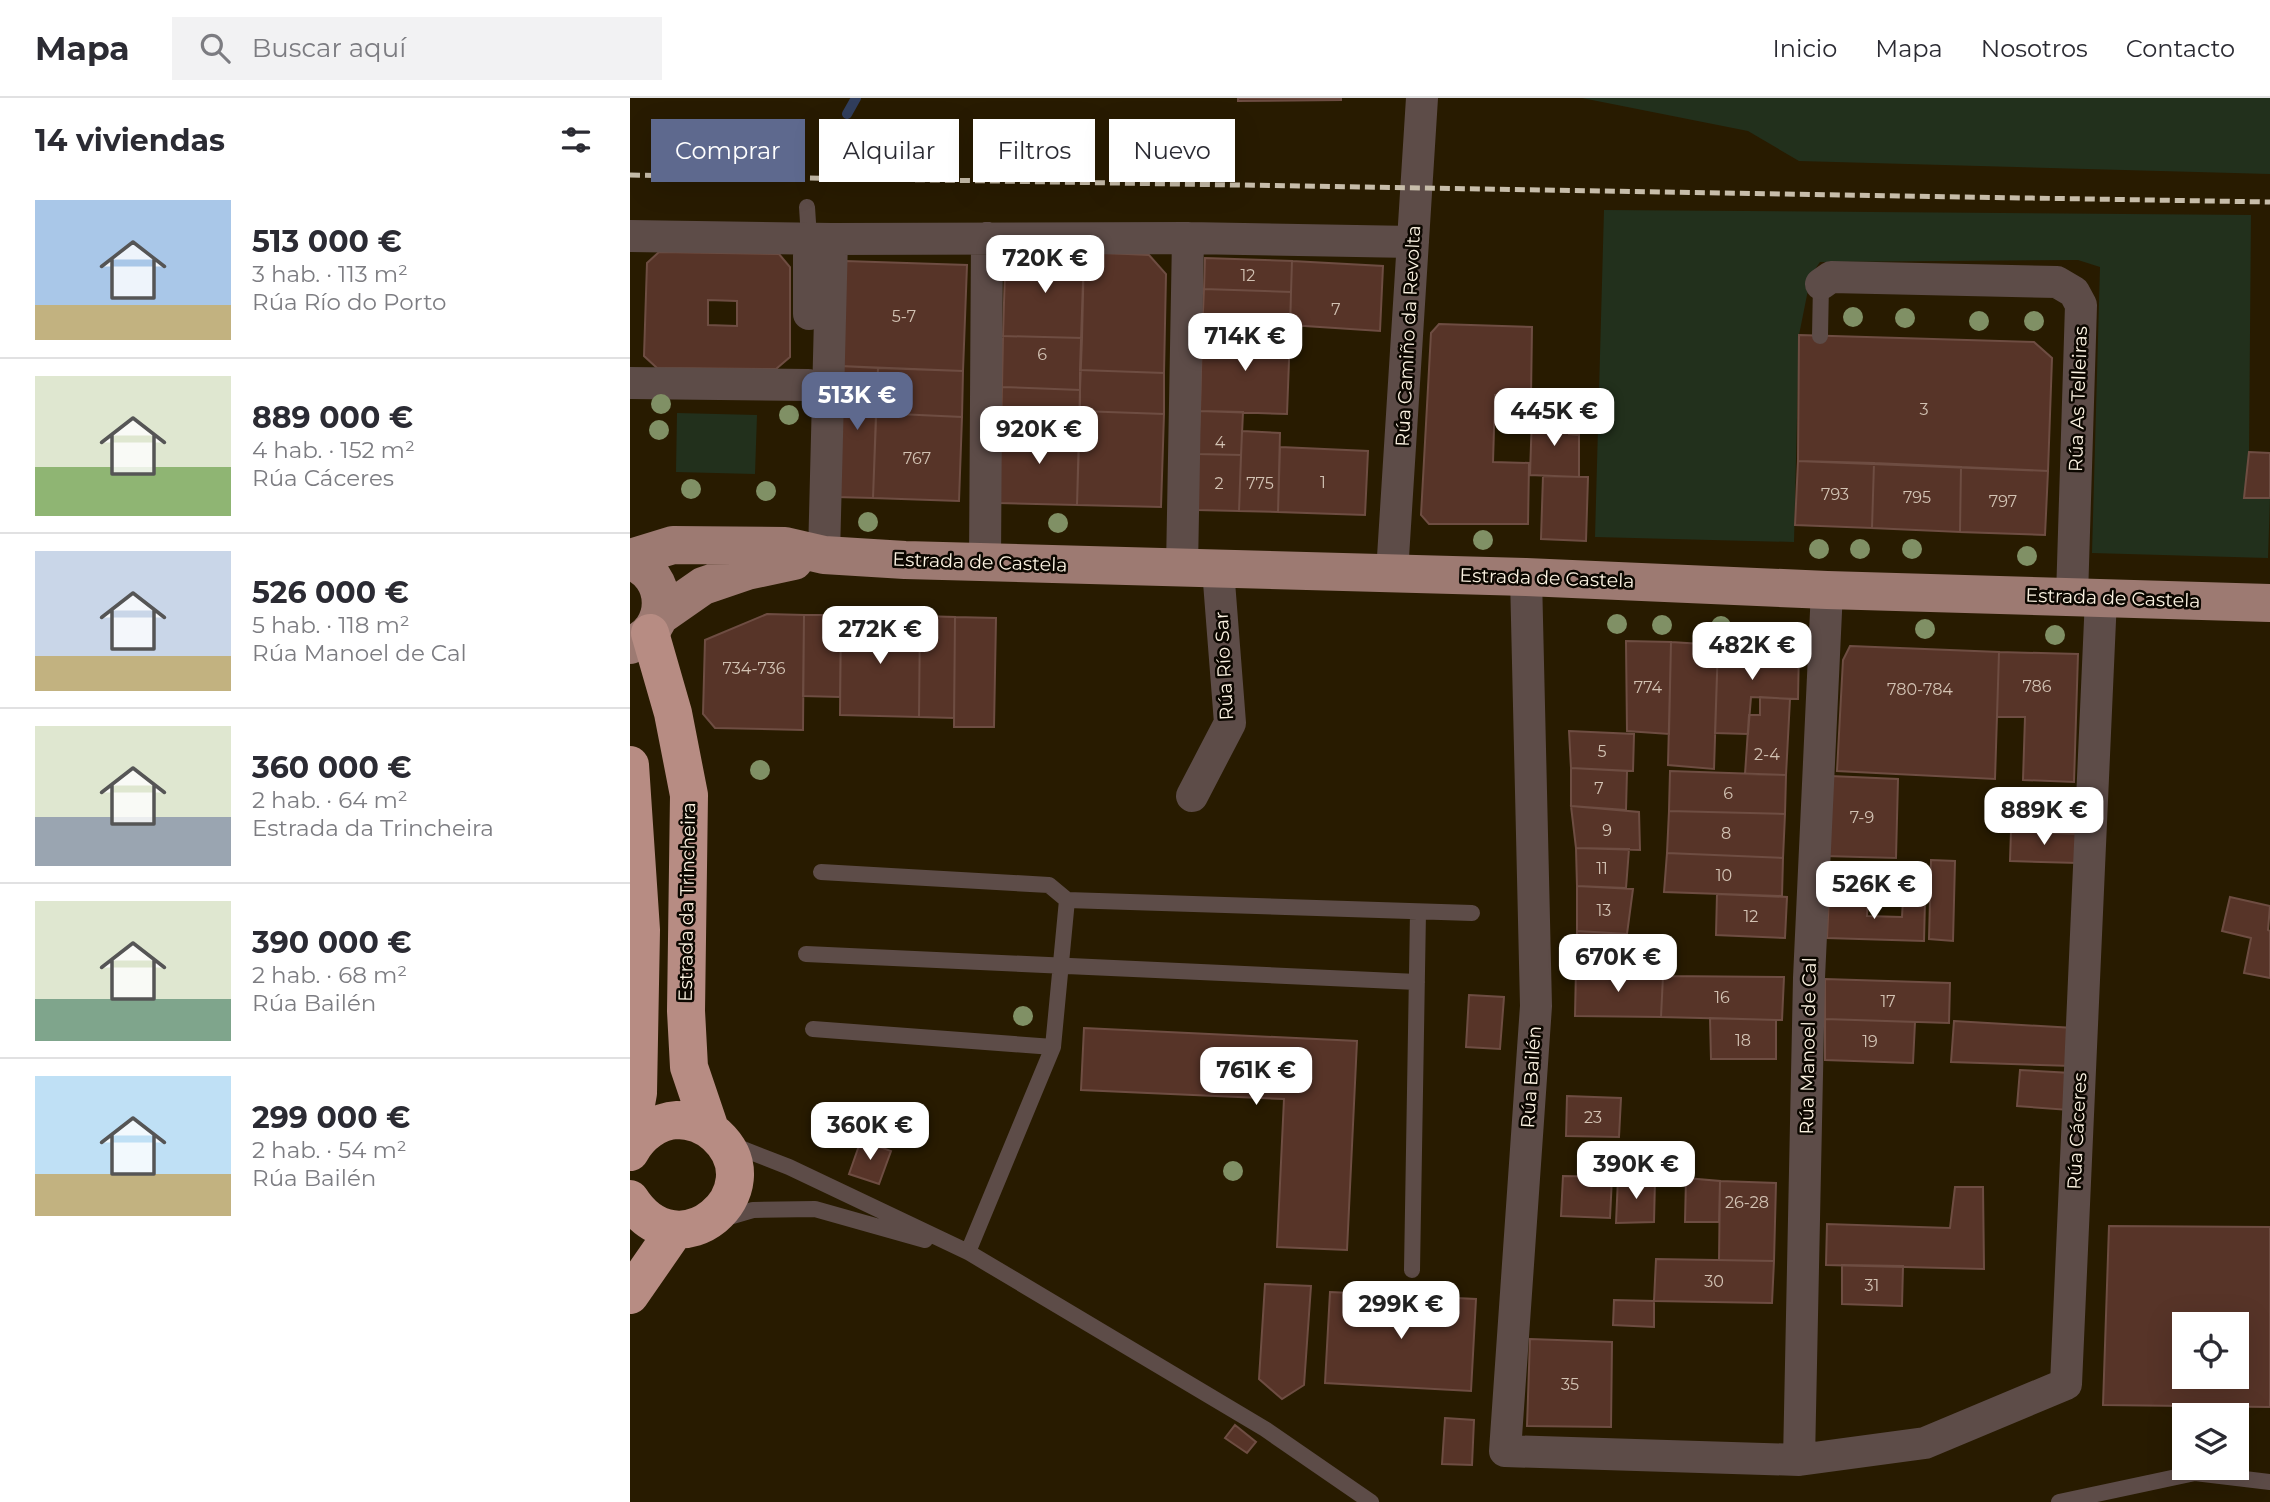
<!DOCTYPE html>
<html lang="es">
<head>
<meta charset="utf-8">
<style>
  :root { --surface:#fff; --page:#f2f2f3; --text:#2b2b33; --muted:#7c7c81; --line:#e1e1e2; --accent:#5e698e }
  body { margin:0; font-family:Montserrat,sans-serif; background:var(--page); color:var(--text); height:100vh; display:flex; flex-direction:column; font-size:26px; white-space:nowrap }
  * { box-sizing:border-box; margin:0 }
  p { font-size:23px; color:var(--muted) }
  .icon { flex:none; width:38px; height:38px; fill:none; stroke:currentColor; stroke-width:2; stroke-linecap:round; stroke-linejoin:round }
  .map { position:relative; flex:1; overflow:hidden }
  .sheet { display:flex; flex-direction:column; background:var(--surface); width:630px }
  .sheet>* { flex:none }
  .guide { position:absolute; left:21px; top:21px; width:665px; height:63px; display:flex; gap:14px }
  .fabs { position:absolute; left:1542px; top:1214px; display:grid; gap:14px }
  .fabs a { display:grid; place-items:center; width:77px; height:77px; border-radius:0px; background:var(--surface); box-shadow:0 7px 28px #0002; font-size:35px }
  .price { position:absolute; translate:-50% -60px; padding:0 16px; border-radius:14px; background:#fff; color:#222; font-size:23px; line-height:46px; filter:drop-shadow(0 2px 4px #0008) }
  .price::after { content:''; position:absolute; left:50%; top:42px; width:21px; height:16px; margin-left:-10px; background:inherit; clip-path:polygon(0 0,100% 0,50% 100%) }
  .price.selected { background:var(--accent); color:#fff }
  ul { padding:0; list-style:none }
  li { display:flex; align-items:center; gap:21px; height:175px; padding:0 35px }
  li+li { border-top:2px solid var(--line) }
  li span { display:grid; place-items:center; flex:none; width:196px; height:140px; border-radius:0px; color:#555 }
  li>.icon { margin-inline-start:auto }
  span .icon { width:84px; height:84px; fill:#fffc; stroke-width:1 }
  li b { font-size:30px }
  h2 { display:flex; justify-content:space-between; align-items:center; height:84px; padding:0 35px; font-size:30px }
  .pill { padding:0 24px; border-radius:0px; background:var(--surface); box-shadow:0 7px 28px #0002; font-size:24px; line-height:63px }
  .pill.selected { background:var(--accent); color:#fff }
  header { display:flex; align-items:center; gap:42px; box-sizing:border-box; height:98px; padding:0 35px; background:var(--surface); border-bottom:2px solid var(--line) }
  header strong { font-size:33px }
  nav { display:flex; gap:38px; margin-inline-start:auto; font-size:24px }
  .search { width:490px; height:63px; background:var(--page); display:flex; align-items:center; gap:18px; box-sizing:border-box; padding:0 24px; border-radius:0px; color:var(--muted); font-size:26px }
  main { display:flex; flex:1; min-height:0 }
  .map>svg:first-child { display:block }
</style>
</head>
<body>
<header>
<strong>Mapa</strong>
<div class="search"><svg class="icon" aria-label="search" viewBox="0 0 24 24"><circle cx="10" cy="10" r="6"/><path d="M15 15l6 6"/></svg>Buscar aquí</div>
<nav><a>Inicio</a><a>Mapa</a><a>Nosotros</a><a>Contacto</a></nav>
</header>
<main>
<section class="sheet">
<h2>14 viviendas<svg class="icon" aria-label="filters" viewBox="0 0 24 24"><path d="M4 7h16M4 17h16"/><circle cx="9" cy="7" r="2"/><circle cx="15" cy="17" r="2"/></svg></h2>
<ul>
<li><span style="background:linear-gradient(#a9c7e8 75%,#c2b280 0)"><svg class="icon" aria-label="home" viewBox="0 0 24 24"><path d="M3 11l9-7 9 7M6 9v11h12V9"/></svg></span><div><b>513 000 €</b><p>3 hab. · 113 m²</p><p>Rúa Río do Porto</p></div></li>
<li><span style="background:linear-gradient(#dfe7d0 65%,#8fb573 0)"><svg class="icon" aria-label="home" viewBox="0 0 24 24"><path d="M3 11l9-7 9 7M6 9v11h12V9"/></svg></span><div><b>889 000 €</b><p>4 hab. · 152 m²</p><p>Rúa Cáceres</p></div></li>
<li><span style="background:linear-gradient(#c9d6e8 75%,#c2b280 0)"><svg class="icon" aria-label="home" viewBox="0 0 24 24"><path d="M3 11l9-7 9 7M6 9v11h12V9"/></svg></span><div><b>526 000 €</b><p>5 hab. · 118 m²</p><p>Rúa Manoel de Cal</p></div></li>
<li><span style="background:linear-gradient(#dfe7d0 65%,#9aa5b1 0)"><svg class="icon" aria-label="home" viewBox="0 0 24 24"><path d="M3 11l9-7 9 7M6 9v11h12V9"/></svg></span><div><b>360 000 €</b><p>2 hab. · 64 m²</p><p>Estrada da Trincheira</p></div></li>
<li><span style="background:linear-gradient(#dfe7d0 70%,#7fa58c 0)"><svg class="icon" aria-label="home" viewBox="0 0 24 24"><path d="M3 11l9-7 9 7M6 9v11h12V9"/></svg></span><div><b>390 000 €</b><p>2 hab. · 68 m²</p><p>Rúa Bailén</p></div></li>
<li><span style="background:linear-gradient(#bfe0f5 70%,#c2b280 0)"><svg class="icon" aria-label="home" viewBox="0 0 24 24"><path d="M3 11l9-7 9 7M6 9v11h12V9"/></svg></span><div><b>299 000 €</b><p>2 hab. · 54 m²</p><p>Rúa Bailén</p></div></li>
</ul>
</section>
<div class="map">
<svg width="1640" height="1404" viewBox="0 0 1640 1404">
  <rect width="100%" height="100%" fill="#281b00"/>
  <path fill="#22301c" d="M952,0H1640V76L1169,63L1118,33Z
    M974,112L1621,117L1619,354L1614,400H1640L1638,460L1462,455L1470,169L1448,162L1190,164L1181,177L1169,237L1164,444L965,439Z
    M47,315L127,317L125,376L46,374Z"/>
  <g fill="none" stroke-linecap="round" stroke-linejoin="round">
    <path stroke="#313e5c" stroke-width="10" d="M217,16L226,0"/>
  </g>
  <path fill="#573428" stroke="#6e4d42" stroke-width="2" fill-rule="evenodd" d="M608,0H711V2L608,3Z
    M397,153L454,154L452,240L373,238L375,172Z
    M29,154L149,156L160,169V259L146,271L27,270L14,258L17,165ZM78,202L107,203V228L78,227Z
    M454,154L519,157L536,176L534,275L450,272Z
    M575,160L662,163L661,194L574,191Z
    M215,163L337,167L333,273L210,268Z
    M662,163L753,168L750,233L660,227Z
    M574,191L661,194L660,236L572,234Z
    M809,226L902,229L901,298L865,297L863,364L899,365L898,426H799L791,417L801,235Z
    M572,234L660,236L657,316L570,313Z
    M1169,237L1404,244L1422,260L1418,373L1168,363Z
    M373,238L452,240L450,292L372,289Z
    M210,268L248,270L243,400L206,399Z
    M248,270L333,273L332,319L246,315Z
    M450,272L534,275V316L450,313Z
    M372,289L450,292L449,331L371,329Z
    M450,313L534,316L531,409L447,407Z
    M570,313L613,314L611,357L568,356Z
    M246,315L332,319L329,403L243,400Z
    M902,317L940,319L939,336L949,337V379L900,377Z
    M371,329L449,331L447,407L369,405Z
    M612,333L650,335L648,414L609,413Z
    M650,349L738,353L735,417L648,414Z
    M1619,354L1640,355V400H1614Z
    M568,356L611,357L609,413L567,412Z
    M1168,363L1244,365L1242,430L1165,427Z
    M1244,365L1331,369L1330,434L1242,430Z
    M1331,369L1418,373L1415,437L1330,434Z
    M913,378L958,379L956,443L911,441Z
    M137,516L174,517L173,632L85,630L73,616L75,542Z
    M174,517H211L210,599L173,598Z
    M211,517L290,518L289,619L210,617Z
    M290,518L325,519L324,620L289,619Z
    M325,519L366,520L364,629H324Z
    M996,543L1041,544L1039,636L997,633Z
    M1041,544L1088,547L1084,671L1038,667Z
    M1088,547L1169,549L1168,601L1121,599L1118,636L1085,635Z
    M1220,548L1369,554L1365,681L1207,673L1213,562Z
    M1369,554L1448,556L1444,684L1393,682L1395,619H1367Z
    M1130,599L1160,601L1156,677L1115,676L1119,617H1130Z
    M939,633L1004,636L1003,673L941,670Z
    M941,670L997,673L996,712L941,708Z
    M1040,673L1156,677L1155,716L1039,713Z
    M1200,678L1268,681L1266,760L1195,758Z
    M1395,695L1444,696V735L1395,733Z
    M941,708L1009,714L1010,752L946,750Z
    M1039,713L1155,716L1153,760L1037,755Z
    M1381,733L1449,736L1448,765L1380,763Z
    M946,750L999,751L996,790L947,788Z
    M1037,755L1153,760L1152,798L1034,794Z
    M1301,762L1325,763L1323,843L1299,841Z
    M947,788L1003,791L997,836L947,833Z
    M1087,796L1157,799L1155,840L1086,837Z
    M1199,798L1238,799L1237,818L1272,819L1273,801L1295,802L1294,843L1197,840Z
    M1600,799L1640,808L1638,832L1640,833V880L1614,875L1621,840L1592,833Z
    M947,833L997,836L999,875L946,870Z
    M946,870L1033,878L1031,919L945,918Z
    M1033,878L1154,879L1152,922L1031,919Z
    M1195,881L1320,885L1319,925L1195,921Z
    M839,897L874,899L870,951L836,949Z
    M1080,920L1146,922V961H1081Z
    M1195,921L1285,924L1283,965L1195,962Z
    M1324,923L1444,930L1442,968L1321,964Z
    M454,930L727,943L717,1152L647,1149L654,1001L451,992Z
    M1390,972L1441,975L1439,1012L1387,1008Z
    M937,998L991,1000L989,1039L936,1038Z
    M231,1042L261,1053L249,1086L219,1076Z
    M933,1078L982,1079L980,1120L931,1118Z
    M988,1080L1025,1081L1024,1124L986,1125Z
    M1056,1080L1090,1083L1089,1124H1055Z
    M1090,1083L1146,1085L1144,1163H1089Z
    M1325,1089H1353L1354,1171L1196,1167L1197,1126L1320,1130Z
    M1479,1128L1640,1129V1309L1473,1307ZM1554,1227H1606V1279H1554Z
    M1026,1161L1144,1163L1142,1205L1024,1203Z
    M1212,1167L1273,1168L1272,1208L1212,1206Z
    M635,1186L681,1188L674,1287L652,1301L629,1281Z
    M700,1194L846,1201L841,1293L695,1285Z
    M984,1202L1024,1203V1229L983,1227Z
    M900,1241L982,1244L981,1329L897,1328Z
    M815,1320L844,1322L842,1367L812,1366Z
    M605,1327L626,1344L617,1355L595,1340Z"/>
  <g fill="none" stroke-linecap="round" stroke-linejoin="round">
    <path stroke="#5d4c48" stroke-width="16" d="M177,109L179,140
      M1190,238L1191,186
      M191,774L419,787L437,802L842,815
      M176,856L787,884
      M183,931L423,949L437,802
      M100,1046L159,1069L338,1154L635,1331L741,1404
      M92,1121L123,1112L185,1111L295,1142
      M338,1154L423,949
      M782,1172L788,814
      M1429,1404L1565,1375L1640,1384"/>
    <path stroke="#5d4c48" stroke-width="32" d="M0,138L202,141L558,140L783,144
      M1191,186L1201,179L1427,184L1444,194L1451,207L1442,499
      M179,216V140
      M0,285L178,287
      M194,457L202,141
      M355,464L357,140
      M552,470L558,140
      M762,475L792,0
      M896,479L906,908L875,1353L1169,1362L1295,1345L1436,1286L1471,500
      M562,698L600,625L588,471
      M1169,1362L1179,880L1197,492"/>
    <path stroke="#9d7a72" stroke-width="38" d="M0,460L43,447L155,448L194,457L275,462L896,479L1197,492L1640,505
      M0,463C41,477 41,533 0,547
      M30,518L73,488L117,473L164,463"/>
    <path stroke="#b78c83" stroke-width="38" d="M20,535L43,615L59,697L56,913L59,969L80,1031
      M0,667L11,832L8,995L0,1040
      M0,1054C9,1037 27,1023 47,1022C61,1022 75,1027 86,1037C146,1092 49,1178 0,1101
      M0,1197L45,1132"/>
    <path stroke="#c7bdaa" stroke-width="5" stroke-dasharray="10 5" stroke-linecap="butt" d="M0,77L1640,104"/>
  </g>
  <g fill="#809065">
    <circle cx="1223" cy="219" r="10"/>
    <circle cx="1275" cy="220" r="10"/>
    <circle cx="1349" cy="223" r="10"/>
    <circle cx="1404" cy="223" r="10"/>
    <circle cx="31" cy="306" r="10"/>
    <circle cx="159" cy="317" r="10"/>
    <circle cx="29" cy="332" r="10"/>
    <circle cx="61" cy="391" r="10"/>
    <circle cx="136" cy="393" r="10"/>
    <circle cx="238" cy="424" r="10"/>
    <circle cx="428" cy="425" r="10"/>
    <circle cx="853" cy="442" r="10"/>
    <circle cx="1189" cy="451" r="10"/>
    <circle cx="1230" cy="451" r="10"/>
    <circle cx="1282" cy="451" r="10"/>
    <circle cx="1397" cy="458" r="10"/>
    <circle cx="987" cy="526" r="10"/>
    <circle cx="1032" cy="527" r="10"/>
    <circle cx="1091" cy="528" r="10"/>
    <circle cx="1295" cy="531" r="10"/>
    <circle cx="1425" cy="537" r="10"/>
    <circle cx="130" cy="672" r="10"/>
    <circle cx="393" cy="918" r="10"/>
    <circle cx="603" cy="1073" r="10"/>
  </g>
  <g text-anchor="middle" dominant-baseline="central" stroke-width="5" stroke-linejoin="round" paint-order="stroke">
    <g font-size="16" fill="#d2c2b3">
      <text x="618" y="177">12</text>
      <text x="706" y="211">7</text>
      <text x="274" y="218">5-7</text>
      <text x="412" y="256">6</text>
      <text x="1294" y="311">3</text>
      <text x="590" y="344">4</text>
      <text x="287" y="360">767</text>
      <text x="693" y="384">1</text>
      <text x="589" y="385">2</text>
      <text x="630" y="385">775</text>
      <text x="1205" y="396">793</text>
      <text x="1287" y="399">795</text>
      <text x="1373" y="403">797</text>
      <text x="124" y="570">734-736</text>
      <text x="1407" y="588">786</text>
      <text x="1018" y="589">774</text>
      <text x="1290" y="591">780-784</text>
      <text x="972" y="653">5</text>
      <text x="1137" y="656">2-4</text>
      <text x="969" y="690">7</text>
      <text x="1098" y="695">6</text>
      <text x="1232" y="719">7-9</text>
      <text x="977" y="732">9</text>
      <text x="1096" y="735">8</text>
      <text x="972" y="770">11</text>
      <text x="1094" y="777">10</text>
      <text x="974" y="812">13</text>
      <text x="1121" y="818">12</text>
      <text x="1092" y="899">16</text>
      <text x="1258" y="903">17</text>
      <text x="1113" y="942">18</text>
      <text x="1240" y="943">19</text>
      <text x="963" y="1019">23</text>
      <text x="1117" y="1104">26-28</text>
      <text x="1084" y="1183">30</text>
      <text x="1242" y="1187">31</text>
      <text x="940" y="1286">35</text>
    </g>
    <g font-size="19" fill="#fbf2e1" stroke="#0c0700">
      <text transform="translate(778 238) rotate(-87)">Rúa Camiño da Revolta</text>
      <text transform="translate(1448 301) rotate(-88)">Rúa As Telleiras</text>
      <text transform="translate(350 464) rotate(2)">Estrada de Castela</text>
      <text transform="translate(917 480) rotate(2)">Estrada de Castela</text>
      <text transform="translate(1483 500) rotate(2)">Estrada de Castela</text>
      <text transform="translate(594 568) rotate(-93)">Rúa Río Sar</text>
      <text transform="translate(57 804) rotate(-89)">Estrada da Trincheira</text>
      <text transform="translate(1178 948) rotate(-89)">Rúa Manoel de Cal</text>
      <text transform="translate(901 979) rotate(-86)">Rúa Bailén</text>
      <text transform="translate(1447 1033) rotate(-87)">Rúa Cáceres</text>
    </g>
  </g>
</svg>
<div class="fabs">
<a><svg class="icon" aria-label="locate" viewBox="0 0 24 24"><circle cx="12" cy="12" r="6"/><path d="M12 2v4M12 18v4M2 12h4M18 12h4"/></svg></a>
<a><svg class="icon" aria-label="layers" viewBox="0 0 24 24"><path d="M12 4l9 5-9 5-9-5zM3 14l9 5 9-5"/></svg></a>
</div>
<b class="price" style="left:415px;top:197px">720K €</b>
<b class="price" style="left:615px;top:275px">714K €</b>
<b class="price selected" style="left:227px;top:334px">513K €</b>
<b class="price" style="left:924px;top:350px">445K €</b>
<b class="price" style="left:409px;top:368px">920K €</b>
<b class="price" style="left:250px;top:568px">272K €</b>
<b class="price" style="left:1122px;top:584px">482K €</b>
<b class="price" style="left:1414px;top:749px">889K €</b>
<b class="price" style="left:1244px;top:823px">526K €</b>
<b class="price" style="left:988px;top:896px">670K €</b>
<b class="price" style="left:626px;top:1009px">761K €</b>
<b class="price" style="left:240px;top:1064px">360K €</b>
<b class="price" style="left:1006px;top:1103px">390K €</b>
<b class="price" style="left:771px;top:1243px">299K €</b>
<div class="guide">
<a class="pill selected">Comprar</a>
<a class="pill">Alquilar</a>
<a class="pill">Filtros</a>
<a class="pill">Nuevo</a>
</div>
</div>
</main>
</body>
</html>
